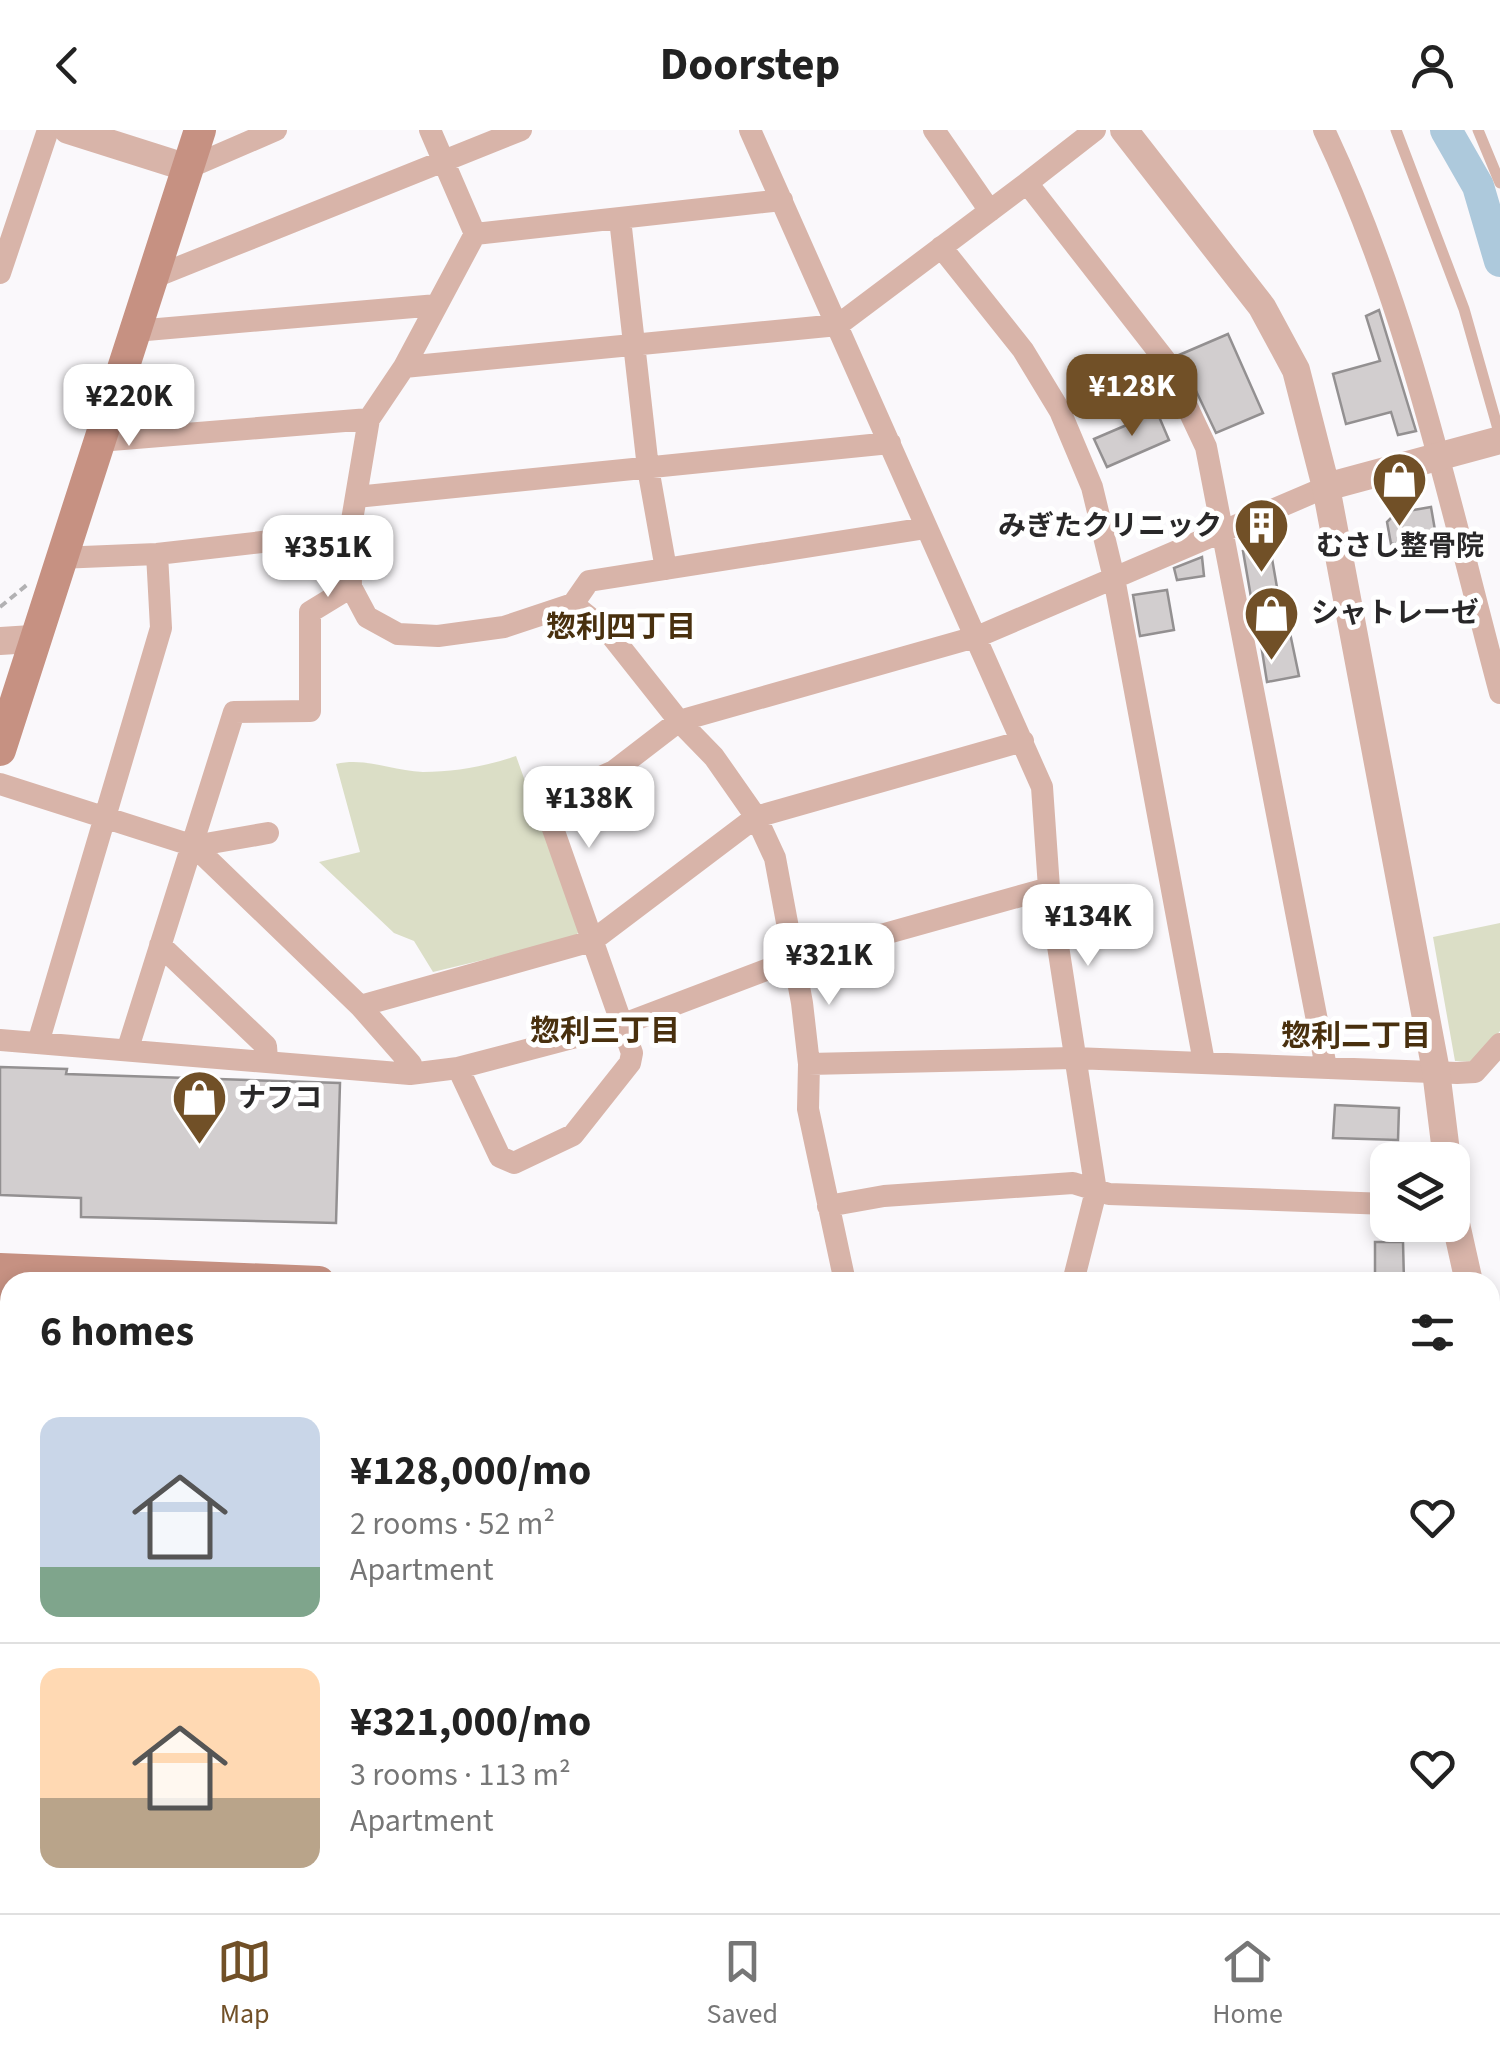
<!DOCTYPE html>
<html lang="en">
<head>
<meta charset="utf-8">
<style>
  :root { --surface:#fff; --page:#f6f6f6; --text:#222; --muted:#767676; --line:#e0e0e0; --accent:#715027 }
  body { margin:0; font-family:"Source Sans 3","Noto Sans JP",sans-serif; background:var(--page); color:var(--text); height:100vh; display:flex; flex-direction:column; font-size:38px; white-space:nowrap }
  * { box-sizing:border-box; margin:0 }
  p { font-size:32px; color:var(--muted) }
  .icon { flex:none; width:55px; height:55px; fill:none; stroke:currentColor; stroke-width:2; stroke-linecap:round; stroke-linejoin:round }
  .map { position:relative; flex:1; overflow:hidden }
  .details { position:absolute; left:0px; top:1142px; width:1500px; height:642px; display:flex; flex-direction:column; background:var(--surface); border-radius:30px 30px 0 0; box-shadow:0 5px 15px #0003 }
  .details>* { flex:none }
  .fabs { position:absolute; left:1370px; top:1012px; display:grid; gap:20px }
  .fabs a { display:grid; place-items:center; width:100px; height:100px; border-radius:20px; background:var(--surface); box-shadow:0 5px 15px #0003; font-size:50px }
  .price { position:absolute; translate:-50% -85px; padding:0 22px; border-radius:20px; background:#fff; color:#222; font-size:32px; line-height:65px; filter:drop-shadow(0 2px 5px #0008) }
  .price::after { content:''; position:absolute; left:50%; top:60px; width:30px; height:22px; margin-left:-15px; background:inherit; clip-path:polygon(0 0,100% 0,50% 100%) }
  .price.active { background:var(--accent); color:#fff }
  ul { padding:0; list-style:none }
  li { display:flex; align-items:center; gap:30px; height:250px; padding:0 40px }
  li+li { border-top:2px solid var(--line) }
  li span { display:grid; place-items:center; flex:none; width:280px; height:200px; border-radius:20px; color:#555 }
  li>.icon { margin-inline-start:auto }
  span .icon { width:120px; height:120px; fill:#fffc; stroke-width:1 }
  li b { font-size:42px }
  h2 { display:flex; justify-content:space-between; align-items:center; height:120px; padding:0 40px; font-size:42px }
  header { display:flex; justify-content:space-between; align-items:center; height:130px; padding:0 40px; background:var(--surface); font-size:45px; font-weight:700 }
  .menu { display:flex; justify-content:space-around; align-items:center; height:140px; border-top:2px solid var(--line); background:var(--surface); font-size:28px; color:var(--muted) }
  .menu a { display:grid; justify-items:center; gap:5px }
  .menu .active { color:var(--accent) }
  .map>svg:first-child { display:block }
</style>
</head>
<body>
<header><svg class="icon" aria-label="back" viewBox="0 0 24 24"><path d="M15 5l-7 7 7 7"/></svg>Doorstep<svg class="icon" aria-label="person" viewBox="0 0 24 24"><circle cx="12" cy="8" r="4"/><path d="M4 21q1-7 8-7t8 7"/></svg></header>
<div class="map">
<svg width="1500" height="1783" viewBox="0 0 1500 1783">
  <rect width="100%" height="100%" fill="#faf8fb"/>
  <path fill="#dbdec6" d="M516,626L579,801L575,808L433,842L414,811L394,803L319,732L360,722L336,634C366,627 393,641 423,642C454,642 487,636 516,626Z
    M1500,793V901L1475,932L1455,931L1433,807Z"/>
  <path fill="#adc9dc" d="M150,1775H258L253,1783H176Z"/>
  <g fill="none" stroke-linecap="round" stroke-linejoin="round">
    <path stroke="#adc9dc" stroke-width="32" d="M1446,0L1478,56L1500,131"/>
  </g>
  <path fill="#d2cecf" stroke="#939091" stroke-width="2.5" d="M1379,180L1416,301L1398,305L1391,282L1346,294L1333,244L1380,231L1366,186Z
    M1228,204L1263,283L1216,303L1179,225Z
    M1157,282L1169,310L1107,337L1094,309Z
    M1431,377L1436,406L1391,414L1387,392L1396,383Z
    M1270,417L1279,469L1252,473L1243,421Z
    M1202,427L1204,446L1177,450L1174,438Z
    M1167,460L1174,500L1140,506L1133,465Z
    M1290,503L1299,546L1267,552L1260,508Z
    M0,937L67,939L66,944L340,953L336,1093L81,1087V1068L0,1065Z
    M1335,975L1399,978L1398,1010L1333,1008Z
    M1375,1112H1403L1404,1152H1375Z"/>
  <g fill="none" stroke-linecap="round" stroke-linejoin="round">
    <path stroke="#b2b1b3" stroke-width="4" stroke-dasharray="8 5" stroke-linecap="butt" d="M0,477L28,454"/>
    <path stroke="#d8b4a9" stroke-width="11" d="M1396,0L1464,179L1500,306
      M1478,0L1500,53"/>
    <path stroke="#d8b4a9" stroke-width="22" d="M430,0L475,104L782,70
      M934,0L990,81
      M1095,0L1027,53L1165,230L1206,317L1326,937
      M1324,0C1409,179 1449,372 1500,563
      M188,38L276,0
      M620,89L648,338L666,439
      M475,104L404,237L369,289L350,402L351,457L367,487L398,504L438,506L504,497L573,474L610,504L679,591L714,627L756,687L775,728L802,873L809,934L808,979L845,1152
      M941,117L1023,220L1060,281L1092,357L1114,448L1204,932
      M0,143L48,0
      M152,148L521,0
      M135,201L437,175
      M404,237L838,195L1027,53
      M99,311L369,289
      M356,367L890,313
      M58,428L157,424L350,402
      M573,474L589,451L926,398
      M0,654L194,716L360,876L411,934L410,944
      M194,716L268,703
      M1049,758L1096,1061L1073,1152
      M160,815L266,916L267,929
      M360,876L592,811L756,687L1023,611
      M0,910L410,944L458,938L621,895L795,829L1049,758L1042,657L750,0
      M38,913L161,498L157,424
      M128,918L234,582L310,581V482L351,457
      M809,934L1074,928L1457,943L1475,942L1500,914
      M458,938L500,1027L514,1033L573,1005L630,933L632,923L545,676L552,669L614,641L679,591L979,506L1326,357
      M828,1076L884,1066L1073,1053L1109,1064L1388,1074
      M1490,1337L1500,1336
      M0,1434L10,1452
      M0,1539L10,1537
      M1490,1664L1500,1666
      M356,1775L358,1783
      M477,1775L479,1783
      M759,1775L766,1783
      M1139,1775L1152,1783
      M590,1783L600,1775
      M912,1783L919,1775
      M1040,1783L1050,1775
      M1300,1783L1307,1775
      M1411,1783L1415,1775"/>
    <path stroke="#d8b4a9" stroke-width="28" d="M68,0L188,38
      M1124,0L1262,177L1296,240L1326,357L1436,941L1447,1030
      M1326,357L1500,310
      M0,511L32,509
      M1452,1076L1469,1152
      M1490,1234L1500,1283
      M0,1660L10,1678
      M65,1775L70,1783"/>
    <path stroke="#c69182" stroke-width="32" d="M0,620L200,0
      M0,1139L319,1152
      M0,1163L10,1164
      M1490,1225L1500,1224"/>
  </g>
  <defs>
    <symbol id="shop-pin" viewBox="-11 -11 22 30"><path d="M0 17L-7.5 6A9.5 9.5 0 1 1 7.5 6Z" fill="#715027" stroke="#fff"/><path d="M-5-2.5h2.3a2.7 3.5 0 0 1 5.4 0H5L5.5 6h-11ZM-1.5-2.5h3a1.5 2.3 0 0 0-3 0Z" fill="#fff"/></symbol>
    <symbol id="building-pin" viewBox="-11 -11 22 30"><path d="M0 17L-7.5 6A9.5 9.5 0 1 1 7.5 6Z" fill="#715027" stroke="#fff"/><path d="M-4-6H4V6H1V3H-1V6H-4ZM-2.5-4.3h1.7v1.8h-1.7ZM.8-4.3h1.7v1.8H.8ZM-2.5-1h1.7V.8h-1.7ZM.8-1h1.7V.8H.8Z" fill="#fff"/></symbol>
  </defs>
  <g fill-rule="evenodd">
    <use href="#shop-pin" x="1368" y="318" width="63" height="86"/>
    <use href="#building-pin" x="1230" y="364" width="63" height="86"/>
    <use href="#shop-pin" x="1240" y="452" width="63" height="86"/>
    <use href="#shop-pin" x="168" y="936" width="63" height="86"/>
  </g>
  <g text-anchor="middle" dominant-baseline="central" stroke-width="10" stroke-linejoin="round" paint-order="stroke">
    <g font-size="28" font-weight="bold" fill="#292829" stroke="#fff" text-anchor="start">
      <text x="1222" y="396" text-anchor="end">みぎたクリニック</text>
      <text x="1400" y="416" text-anchor="middle">むさし整骨院</text>
      <text x="1311" y="483">シャトレーゼ</text>
      <text x="238" y="968">ナフコ</text>
    </g>
    <g font-size="30" font-weight="bold" fill="#49300e" stroke="#fff">
      <text x="621" y="497">惣利四丁目</text>
      <text x="605" y="901">惣利三丁目</text>
      <text x="1356" y="906">惣利二丁目</text>
    </g>
  </g>
</svg>
<div class="fabs">
<a><svg class="icon" aria-label="layers" viewBox="0 0 24 24"><path d="M12 4l9 5-9 5-9-5zM3 14l9 5 9-5"/></svg></a>
</div>
<b class="price active" style="left:1132px;top:309px">¥128K</b>
<b class="price" style="left:129px;top:319px">¥220K</b>
<b class="price" style="left:328px;top:470px">¥351K</b>
<b class="price" style="left:589px;top:721px">¥138K</b>
<b class="price" style="left:1088px;top:839px">¥134K</b>
<b class="price" style="left:829px;top:878px">¥321K</b>
<section class="details">
<h2>6 homes<svg class="icon" aria-label="filters" viewBox="0 0 24 24"><path d="M4 7h16M4 17h16"/><circle cx="9" cy="7" r="2"/><circle cx="15" cy="17" r="2"/></svg></h2>
<ul>
<li><span style="background:linear-gradient(#c9d6e8 75%,#7fa58c 0)"><svg class="icon" aria-label="home" viewBox="0 0 24 24"><path d="M3 11l9-7 9 7M6 9v11h12V9"/></svg></span><div><b>¥128,000/mo</b><p>2 rooms · 52 m²</p><p>Apartment</p></div><svg class="icon" aria-label="heart" viewBox="0 0 24 24"><path d="M12 20l-8-8c-3-5 5-10 8-4 3-6 11-1 8 4z"/></svg></li>
<li><span style="background:linear-gradient(#ffd9b3 65%,#b9a48a 0)"><svg class="icon" aria-label="home" viewBox="0 0 24 24"><path d="M3 11l9-7 9 7M6 9v11h12V9"/></svg></span><div><b>¥321,000/mo</b><p>3 rooms · 113 m²</p><p>Apartment</p></div><svg class="icon" aria-label="heart" viewBox="0 0 24 24"><path d="M12 20l-8-8c-3-5 5-10 8-4 3-6 11-1 8 4z"/></svg></li>
</ul>
</section>
</div>
<nav class="menu">
<a class="active"><svg class="icon" aria-label="map" viewBox="0 0 24 24"><path d="M3 6l6-2 6 2 6-2v14l-6 2-6-2-6 2zM9 4v14M15 6v14"/></svg>Map</a>
<a><svg class="icon" aria-label="saved" viewBox="0 0 24 24"><path d="M7 4h10v16l-5-4-5 4z"/></svg>Saved</a>
<a><svg class="icon" aria-label="home" viewBox="0 0 24 24"><path d="M3 11l9-7 9 7M6 9v11h12V9"/></svg>Home</a>
</nav>
</body>
</html>
